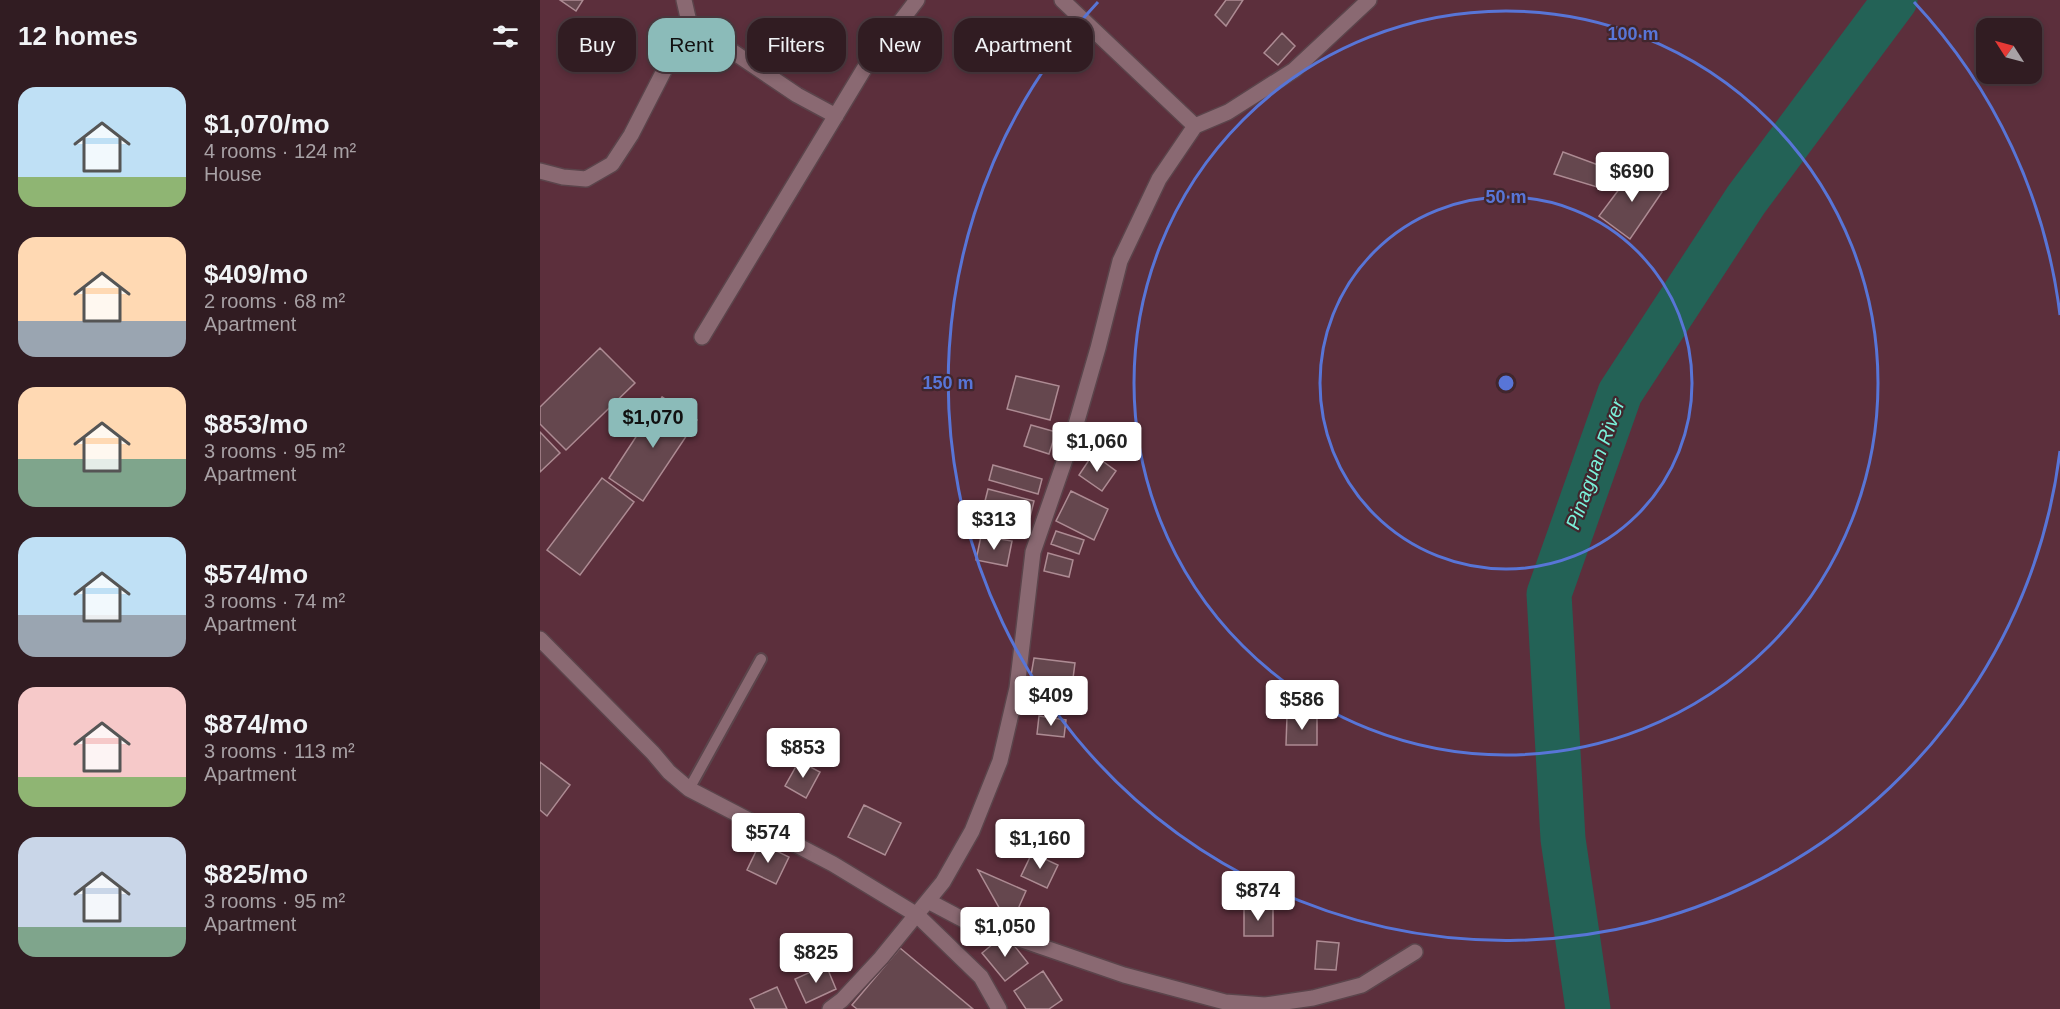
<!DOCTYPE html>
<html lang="en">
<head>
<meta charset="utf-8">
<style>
  :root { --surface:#311c22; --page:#3d292f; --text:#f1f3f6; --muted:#a8a1a5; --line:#4c3a40; --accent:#8bbbb9 }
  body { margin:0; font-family:Helvetica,sans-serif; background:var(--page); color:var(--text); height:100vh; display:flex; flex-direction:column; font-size:22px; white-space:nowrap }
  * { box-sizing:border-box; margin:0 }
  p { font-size:20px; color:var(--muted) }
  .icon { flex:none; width:33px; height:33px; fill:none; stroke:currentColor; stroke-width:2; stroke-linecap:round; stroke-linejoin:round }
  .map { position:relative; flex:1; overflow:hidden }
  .details { display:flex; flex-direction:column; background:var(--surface); width:540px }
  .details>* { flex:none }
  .banner { position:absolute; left:18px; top:18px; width:570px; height:54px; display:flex; gap:12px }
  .needle { width:39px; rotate:306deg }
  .fabs { position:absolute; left:1436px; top:18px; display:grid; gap:12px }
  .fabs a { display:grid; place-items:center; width:66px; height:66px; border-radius:12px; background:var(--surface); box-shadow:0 3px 9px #0003,0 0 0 2px var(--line); font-size:30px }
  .price { position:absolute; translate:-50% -51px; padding:0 14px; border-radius:6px; background:#fff; color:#222; font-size:20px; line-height:39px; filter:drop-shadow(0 2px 3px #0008) }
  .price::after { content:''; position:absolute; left:50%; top:36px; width:18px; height:14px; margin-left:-9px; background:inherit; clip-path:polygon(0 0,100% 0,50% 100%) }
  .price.on { background:var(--accent); color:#111 }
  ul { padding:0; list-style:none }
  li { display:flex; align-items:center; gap:18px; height:150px; padding:0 18px }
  li span { display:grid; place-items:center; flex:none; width:168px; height:120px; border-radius:18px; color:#555 }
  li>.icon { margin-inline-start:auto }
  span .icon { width:72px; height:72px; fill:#fffc; stroke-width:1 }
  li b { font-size:26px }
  h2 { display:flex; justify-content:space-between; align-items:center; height:72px; padding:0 18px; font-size:26px }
  .chip { padding:0 21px; border-radius:18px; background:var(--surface); box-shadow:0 3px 9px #0003,0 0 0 2px var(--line); font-size:21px; line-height:54px }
  .chip.on { background:var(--accent); color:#111 }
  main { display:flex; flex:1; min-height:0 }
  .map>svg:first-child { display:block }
</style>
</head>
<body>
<main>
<section class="details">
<h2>12 homes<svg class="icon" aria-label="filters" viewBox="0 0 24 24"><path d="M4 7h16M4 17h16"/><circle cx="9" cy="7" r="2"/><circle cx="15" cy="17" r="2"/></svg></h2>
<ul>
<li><span style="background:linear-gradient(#bfe0f5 75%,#8fb573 0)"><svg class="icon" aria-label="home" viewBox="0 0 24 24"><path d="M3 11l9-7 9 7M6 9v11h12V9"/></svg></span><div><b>$1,070/mo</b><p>4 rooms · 124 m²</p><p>House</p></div></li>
<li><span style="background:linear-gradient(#ffd9b3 70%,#9aa5b1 0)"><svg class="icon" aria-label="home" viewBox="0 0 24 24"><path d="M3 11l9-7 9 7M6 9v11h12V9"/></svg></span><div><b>$409/mo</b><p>2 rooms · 68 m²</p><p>Apartment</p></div></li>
<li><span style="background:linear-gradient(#ffd9b3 60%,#7fa58c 0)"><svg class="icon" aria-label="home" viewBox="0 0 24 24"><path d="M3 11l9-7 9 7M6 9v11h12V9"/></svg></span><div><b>$853/mo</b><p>3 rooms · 95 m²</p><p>Apartment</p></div></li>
<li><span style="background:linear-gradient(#bfe0f5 65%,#9aa5b1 0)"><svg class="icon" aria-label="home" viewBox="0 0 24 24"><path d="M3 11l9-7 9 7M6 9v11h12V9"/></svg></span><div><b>$574/mo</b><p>3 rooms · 74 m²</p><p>Apartment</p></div></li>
<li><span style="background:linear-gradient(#f6c9c9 75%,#8fb573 0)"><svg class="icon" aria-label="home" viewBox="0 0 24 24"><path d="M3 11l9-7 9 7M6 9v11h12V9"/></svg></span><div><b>$874/mo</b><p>3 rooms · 113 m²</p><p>Apartment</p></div></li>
<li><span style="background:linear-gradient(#c9d6e8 75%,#7fa58c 0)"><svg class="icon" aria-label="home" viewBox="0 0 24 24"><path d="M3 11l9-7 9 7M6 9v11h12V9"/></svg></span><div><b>$825/mo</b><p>3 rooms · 95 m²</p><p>Apartment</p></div></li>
</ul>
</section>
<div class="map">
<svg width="1520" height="1009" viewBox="0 0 1520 1009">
  <rect width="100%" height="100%" fill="#41262d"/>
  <path fill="#5c2f3c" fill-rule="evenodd" d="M0,0H1520V1009H0ZM1446,28H1491V74H1446Z"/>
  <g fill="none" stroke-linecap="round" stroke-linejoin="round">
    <path stroke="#236256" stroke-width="45" d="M1048,1009L1023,839L1009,594L1080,393L1206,200L1355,0"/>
  </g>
  <path fill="#65474e" stroke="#ad8b93" stroke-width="1.5" d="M20,0H43L36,11Z
    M686,0H703L686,26L675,15Z
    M742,33L755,46L738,65L724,53Z
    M1023,152L1072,170L1057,187L1014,174Z
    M1098,164L1122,192L1090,239L1059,216Z
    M60,348L95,383L26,450L0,424V407Z
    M476,376L519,386L510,420L467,409Z
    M122,397L157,420L103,501L69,478Z
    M491,425L516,432L509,454L484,446Z
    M0,432L20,453L0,472Z
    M553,454L576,471L562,491L539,475Z
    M453,465L502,479L498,494L449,480Z
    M62,478L94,502L40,575L7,550Z
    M448,489L494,501L490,517L444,505Z
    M531,491L568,509L554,540L516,521Z
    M448,513L483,520L480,536L444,528Z
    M516,531L544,540L539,554L511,544Z
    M441,536L472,541L467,566L436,560Z
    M508,553L533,560L529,577L504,571Z
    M494,658L535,663L532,686L490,681Z
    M493,687L533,692L530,714L490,710Z
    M499,716L526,720L524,737L497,734Z
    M747,716L777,717V745H746Z
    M259,761L280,772L266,798L245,786Z
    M0,762L30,785L7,816L0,810Z
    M324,805L361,823L345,855L308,837Z
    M220,843L249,857L236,884L207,870Z
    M492,853L518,865L507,888L481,876Z
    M438,870L486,891L470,927Z
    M704,909H733V936H704Z
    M465,934L488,963L465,981L442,953Z
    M777,941L799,943L796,970L775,969Z
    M360,948L433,1009H317L312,1005Z
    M286,965L296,989L266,1003L255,979Z
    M503,971L522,1000L509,1009H486L474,991Z
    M237,987L247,1009H215L210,999Z"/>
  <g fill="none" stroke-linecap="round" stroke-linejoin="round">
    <defs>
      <path id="service" d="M149,789L221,659"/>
      <path id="minor" d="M522,0L655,126
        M149,22L257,95L296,116
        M0,171L23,177L46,179L72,164L91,135L149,22L144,0
        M162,337L324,69L377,0
        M388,901L424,920L584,975L685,1002L725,1005L773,998L822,985L875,952
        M290,1009L302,1000L341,958L403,882L432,831L460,761L477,688L493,552L530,445L558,348L580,261L619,179L655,126L688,112L754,70L829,0"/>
      <path id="tertiary" d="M0,639L113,753L129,772L149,789L293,864L377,915L441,977L459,1009"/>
    </defs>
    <use href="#service" stroke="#5b444b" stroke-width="14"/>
    <use href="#minor" stroke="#5b444b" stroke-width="18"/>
    <use href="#tertiary" stroke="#5b444b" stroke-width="18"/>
    <use href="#service" stroke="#8a6972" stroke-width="10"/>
    <use href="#minor" stroke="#8a6972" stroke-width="15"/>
    <use href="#tertiary" stroke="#8a6972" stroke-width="15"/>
  </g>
  <g fill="none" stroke="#5875d7" stroke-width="3">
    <circle cx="966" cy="383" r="186"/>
    <circle cx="966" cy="383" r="372"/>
    <path d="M1520 451A558 558 0 1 1 558 2M1374 2A558 558 0 0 1 1520 315"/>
  </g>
  <g text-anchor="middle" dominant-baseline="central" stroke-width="4.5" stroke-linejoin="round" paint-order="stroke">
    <g font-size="20" font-style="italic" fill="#7af0d9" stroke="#41262d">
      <text transform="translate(1055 464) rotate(-70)">Pinaguan River</text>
    </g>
  </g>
  <circle cx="966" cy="383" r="9" fill="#5875d7" stroke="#41262d" stroke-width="3"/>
  <g font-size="18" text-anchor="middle" font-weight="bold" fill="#5875d7" stroke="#41262d" stroke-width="4.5" stroke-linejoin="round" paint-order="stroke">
    <text x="1093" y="40">100 m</text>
    <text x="966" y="203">50 m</text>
    <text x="408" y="389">150 m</text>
  </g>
</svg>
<div class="fabs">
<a><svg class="needle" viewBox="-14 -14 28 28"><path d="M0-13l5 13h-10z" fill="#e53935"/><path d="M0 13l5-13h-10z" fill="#a8a1a5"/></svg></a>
</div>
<b class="price" style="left:1092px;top:203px">$690</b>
<b class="price on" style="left:113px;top:449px">$1,070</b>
<b class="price" style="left:557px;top:473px">$1,060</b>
<b class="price" style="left:454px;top:551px">$313</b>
<b class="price" style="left:511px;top:727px">$409</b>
<b class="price" style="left:762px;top:731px">$586</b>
<b class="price" style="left:263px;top:779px">$853</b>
<b class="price" style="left:228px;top:864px">$574</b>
<b class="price" style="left:500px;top:870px">$1,160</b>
<b class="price" style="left:718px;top:922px">$874</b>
<b class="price" style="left:465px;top:958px">$1,050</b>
<b class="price" style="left:276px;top:984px">$825</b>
<div class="banner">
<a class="chip">Buy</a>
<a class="chip on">Rent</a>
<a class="chip">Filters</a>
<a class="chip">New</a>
<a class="chip">Apartment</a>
</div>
</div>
</main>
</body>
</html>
